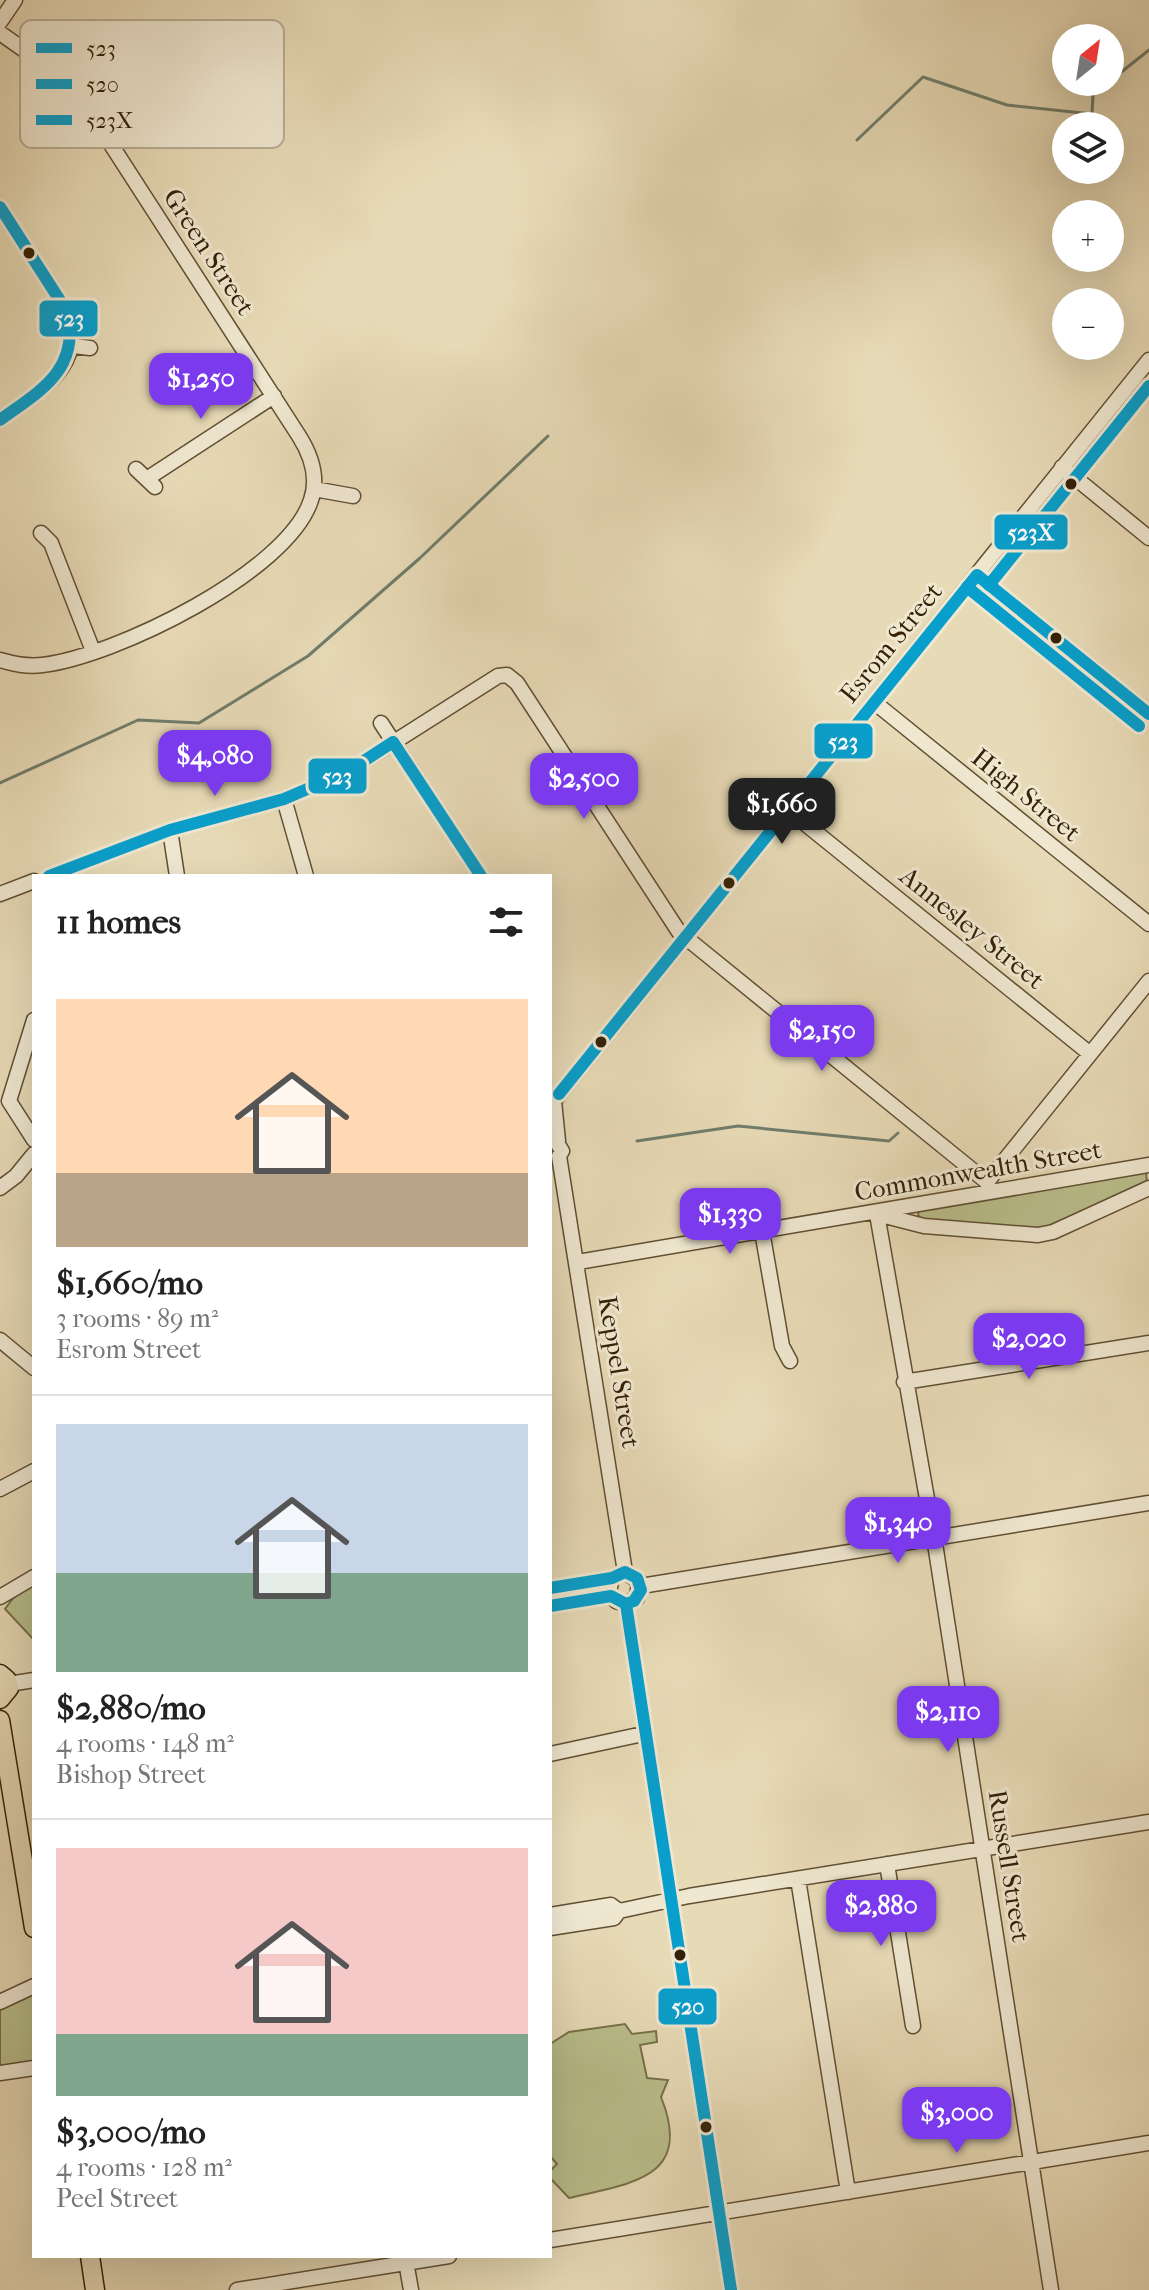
<!DOCTYPE html>
<html lang="en">
<head>
<meta charset="utf-8">
<style>
  :root { --surface:#fff; --page:#f6f6f6; --text:#222; --muted:#767676; --line:#e0e0e0; --accent:#7c3aed }
  body { margin:0; font-family:"IM FELL French Canon",serif; background:var(--page); color:var(--text); height:100vh; display:flex; flex-direction:column; font-size:30px; white-space:nowrap }
  * { box-sizing:border-box; margin:0 }
  p { font-size:26px; color:var(--muted) }
  .icon { flex:none; width:44px; height:44px; fill:none; stroke:currentColor; stroke-width:2; stroke-linecap:round; stroke-linejoin:round }
  .map { position:relative; flex:1; overflow:hidden }
  .drawer { position:absolute; left:32px; top:874px; width:520px; height:1384px; display:flex; flex-direction:column; background:var(--surface); border-radius:0px; box-shadow:0 8px 32px #0002 }
  .drawer>* { flex:none }
  .needle { width:52px; rotate:30deg }
  .fabs { position:absolute; left:1052px; top:24px; display:grid; gap:16px }
  .fabs a { display:grid; place-items:center; width:72px; height:72px; border-radius:50%; background:var(--surface); box-shadow:0 8px 32px #0002; font-size:40px }
  .price { position:absolute; translate:-50% -68px; padding:0 18px; border-radius:16px; background:var(--accent); color:#fff; font-size:26px; line-height:52px; filter:drop-shadow(0 2px 4px #0008) }
  .price::after { content:''; position:absolute; left:50%; top:48px; width:24px; height:18px; margin-left:-12px; background:inherit; clip-path:polygon(0 0,100% 0,50% 100%) }
  .price.on { background:#222; color:#fff }
  ul { padding:0; list-style:none }
  li { display:grid; align-content:center; gap:16px; height:424px; padding:0 24px }
  li+li { border-top:2px solid var(--line) }
  li span { display:grid; place-items:center; height:248px; border-radius:0px; color:#555 }
  li>.icon { margin-inline-start:auto }
  span .icon { width:144px; height:144px; fill:#fffc; stroke-width:1 }
  li b { font-size:34px }
  h2 { display:flex; justify-content:space-between; align-items:center; height:96px; padding:0 24px; font-size:34px }
  .map>svg:first-child { display:block }
</style>
</head>
<body>
<div class="map">
<svg width="1149" height="2290" viewBox="0 0 1149 2290">
  <rect width="100%" height="100%" fill="#e7dab6"/>
  <filter id="stains"><feTurbulence type="fractalNoise" baseFrequency=".0025" numOctaves="4"/><feColorMatrix values="0 0 0 0 .2 0 0 0 0 .09 0 0 0 0 .02 0 0 0 .5 -.17"/></filter>
  <radialGradient id="worn" r=".72"><stop offset=".6" stop-color="#630" stop-opacity="0"/><stop offset="1" stop-color="#630" stop-opacity=".3"/></radialGradient>
  <path fill="#b9be8b" stroke="#767049" stroke-width="2" d="M1146,1172L1147,1183L1039,1230L924,1221L918,1215L919,1210Z
    M34,1583V1640L5,1609L14,1597Z
    M34,1988V2068L0,2073V2004Z
    M625,2024L632,2034L656,2031L657,2042L640,2045L647,2078L668,2080L661,2097C694,2179 631,2183 569,2198L550,2178V2171L557,2164L550,2156V2044L569,2032Z"/>
  <g fill="none" stroke-linecap="round" stroke-linejoin="round">
    <path stroke="#6f7d6b" stroke-width="3" d="M1110,81L1149,50
      M857,140L923,77L1007,105L1092,114L1093,95L1109,82
      M0,783L138,720L199,723L308,656L420,558L548,436
      M637,1141L738,1126L889,1141L898,1133"/>
    <defs>
      <path id="minor" d="M0,22L15,0
        M0,33L57,73L83,101L299,436C311,455 319,477 311,500C288,572 114,657 42,665C27,667 14,664 0,660
        M0,207L68,313C86,368 38,391 0,420
        M74,346L90,348
        M1062,467L1149,538
        M136,469L155,487
        M148,478L274,396
        M314,489L353,496
        M41,533L51,543L93,651
        M977,575L1149,714
        M874,702L1149,924
        M381,723L481,876
        M284,799L306,876
        M787,809L1089,1053
        M170,830L177,876
        M49,876L170,830L284,799L347,772L498,676L507,675L517,683L679,932L987,1182L989,1190
        M0,894L34,881
        M34,1020L9,1101L34,1140
        M554,1101L558,1141
        M550,1106L1149,360
        M550,1131L562,1151L559,1156L625,1572
        M987,1182L1149,981
        M0,1188L16,1176L34,1154
        M877,1214L936,1550L1051,2290
        M881,1215L924,1226L1038,1235L1053,1232L1149,1188
        M762,1231L782,1346L790,1361
        M578,1262L1149,1165
        M0,1340L34,1368
        M904,1382L1149,1343
        M0,1489L34,1471
        M641,1586L1149,1503
        M550,1588L612,1578L625,1572L639,1581L637,1598L626,1604L616,1601L609,1592L612,1578
        M0,1597L34,1577
        M626,1604L731,2290
        M550,1606L611,1596
        M9,1684L34,1680
        M550,1754L643,1734
        M887,1864L913,2026
        M798,1879L848,2192
        M550,1915L611,1905L619,1911L689,1896L1149,1822
        M550,1928L614,1918L619,1911
        M0,2002L34,1986
        M0,2073L34,2068
        M550,2240L1149,2143
        M405,2256L411,2290
        M237,2290L449,2256"/>
      <path id="major" d="M0,1674L7,1680L9,1688L0,1699
        M0,1720L34,1928
        M90,2256L95,2290"/>
    </defs>
    <use href="#minor" stroke="#614f33" stroke-width="17"/>
    <use href="#major" stroke="#342107" stroke-width="21"/>
    <use href="#minor" stroke="#efe7d0" stroke-width="14"/>
    <use href="#major" stroke="#e7dab6" stroke-width="18"/>
    <defs>
      <path id="bus-1" d="M0,207L68,313C79,371 41,390 0,420
        M977,575L1149,714
        M393,742L481,876
        M49,876L170,830L284,799L347,772L393,742
        M559,1094L977,575"/>
      <path id="bus-2" d="M550,1588L612,1578L625,1572L637,1578L641,1590L634,1601L626,1604L611,1596L550,1606
        M626,1604L731,2290"/>
      <path id="bus-3" d="M989,585L1149,386
        M967,587L1139,726"/>
    </defs>
    <use href="#bus-1" stroke="#efe7d0" stroke-width="18"/>
    <use href="#bus-2" stroke="#efe7d0" stroke-width="18"/>
    <use href="#bus-3" stroke="#efe7d0" stroke-width="18"/>
    <use href="#bus-1" stroke="#089fcc" stroke-width="12"/>
    <use href="#bus-2" stroke="#089fcc" stroke-width="12"/>
    <use href="#bus-3" stroke="#089fcc" stroke-width="12"/>
  </g>
  <g fill="#342107" stroke="#efe7d0" stroke-width="3">
    <circle cx="29" cy="253" r="7"/>
    <circle cx="1071" cy="484" r="7"/>
    <circle cx="1056" cy="638" r="7"/>
    <circle cx="729" cy="883" r="7"/>
    <circle cx="601" cy="1042" r="7"/>
    <circle cx="680" cy="1955" r="7"/>
    <circle cx="706" cy="2127" r="7"/>
  </g>
  <g text-anchor="middle" dominant-baseline="central" stroke-width="6" stroke-linejoin="round" paint-order="stroke">
    <g font-size="26" fill="#342107" stroke="#efe7d0">
      <text transform="translate(209 252) rotate(57)">Green Street</text>
      <text transform="translate(891 643) rotate(-51)">Esrom Street</text>
      <text transform="translate(1026 795) rotate(39)">High Street</text>
      <text transform="translate(972 928) rotate(39)">Annesley Street</text>
      <text transform="translate(978 1171) rotate(-10)">Commonwealth Street</text>
      <text transform="translate(619 1372) rotate(81)">Keppel Street</text>
      <text transform="translate(1009 1866) rotate(81)">Russell Street</text>
    </g>
  </g>
  <rect x="20" y="20" width="264" height="128" rx="12" fill="#efe7d0" stroke="#b7ac94" stroke-width="2"/>
  <rect x="36" y="43" width="36" height="10" fill="#089fcc"/>
  <rect x="36" y="79" width="36" height="10" fill="#089fcc"/>
  <rect x="36" y="115" width="36" height="10" fill="#089fcc"/>
  <g font-size="22" fill="#342107">
    <text x="86" y="56">523</text>
    <text x="86" y="92">520</text>
    <text x="86" y="128">523X</text>
  </g>
  <g stroke="#efe7d0" stroke-width="3">
    <rect x="38" y="299" width="61" height="39" rx="8" fill="#089fcc"/>
    <rect x="993" y="513" width="76" height="38" rx="8" fill="#089fcc"/>
    <rect x="813" y="722" width="61" height="38" rx="8" fill="#089fcc"/>
    <rect x="307" y="757" width="61" height="38" rx="8" fill="#089fcc"/>
    <rect x="657" y="1987" width="61" height="39" rx="8" fill="#089fcc"/>
  </g>
  <g font-size="22" text-anchor="middle" font-weight="bold" fill="#fff">
    <text x="69" y="326">523</text>
    <text x="1031" y="540">523X</text>
    <text x="843" y="749">523</text>
    <text x="337" y="784">523</text>
    <text x="688" y="2014">520</text>
  </g>
  <rect width="100%" height="100%" filter="url(#stains)"/>
  <rect width="100%" height="100%" fill="url(#worn)"/>
</svg>
<div class="fabs">
<a><svg class="needle" viewBox="-14 -14 28 28"><path d="M0-13l5 13h-10z" fill="#e53935"/><path d="M0 13l5-13h-10z" fill="#767676"/></svg></a>
<a><svg class="icon" aria-label="layers" viewBox="0 0 24 24"><path d="M12 4l9 5-9 5-9-5zM3 14l9 5 9-5"/></svg></a>
<a>+</a>
<a>−</a>
</div>
<b class="price" style="left:201px;top:421px">$1,250</b>
<b class="price" style="left:215px;top:798px">$4,080</b>
<b class="price" style="left:584px;top:821px">$2,500</b>
<b class="price on" style="left:782px;top:846px">$1,660</b>
<b class="price" style="left:822px;top:1073px">$2,150</b>
<b class="price" style="left:730px;top:1256px">$1,330</b>
<b class="price" style="left:1029px;top:1381px">$2,020</b>
<b class="price" style="left:898px;top:1565px">$1,340</b>
<b class="price" style="left:948px;top:1754px">$2,110</b>
<b class="price" style="left:881px;top:1948px">$2,880</b>
<b class="price" style="left:957px;top:2155px">$3,000</b>
<section class="drawer">
<h2>11 homes<svg class="icon" aria-label="filters" viewBox="0 0 24 24"><path d="M4 7h16M4 17h16"/><circle cx="9" cy="7" r="2"/><circle cx="15" cy="17" r="2"/></svg></h2>
<ul>
<li><span style="background:linear-gradient(#ffd9b3 70%,#b9a48a 0)"><svg class="icon" aria-label="home" viewBox="0 0 24 24"><path d="M3 11l9-7 9 7M6 9v11h12V9"/></svg></span><div><b>$1,660/mo</b><p>3 rooms · 89 m²</p><p>Esrom Street</p></div></li>
<li><span style="background:linear-gradient(#c9d6e8 60%,#7fa58c 0)"><svg class="icon" aria-label="home" viewBox="0 0 24 24"><path d="M3 11l9-7 9 7M6 9v11h12V9"/></svg></span><div><b>$2,880/mo</b><p>4 rooms · 148 m²</p><p>Bishop Street</p></div></li>
<li><span style="background:linear-gradient(#f6c9c9 75%,#7fa58c 0)"><svg class="icon" aria-label="home" viewBox="0 0 24 24"><path d="M3 11l9-7 9 7M6 9v11h12V9"/></svg></span><div><b>$3,000/mo</b><p>4 rooms · 128 m²</p><p>Peel Street</p></div></li>
</ul>
</section>
</div>
</body>
</html>
